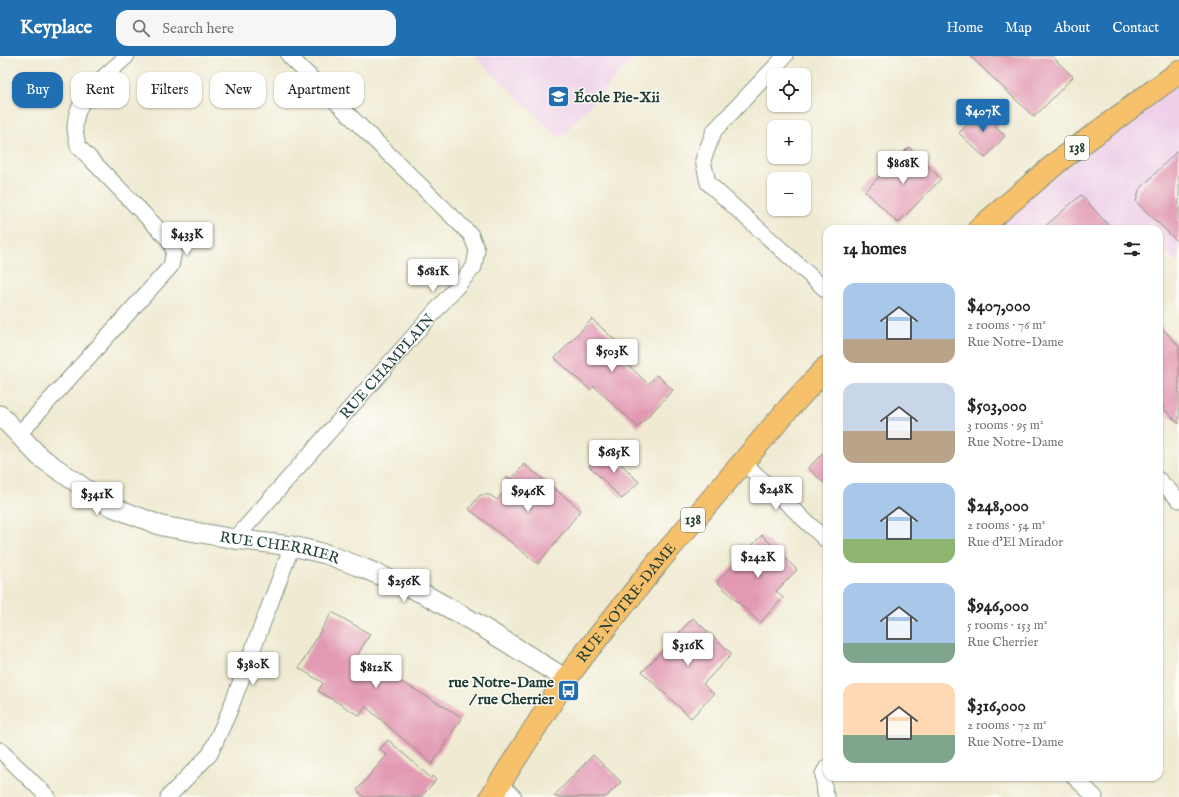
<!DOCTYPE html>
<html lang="en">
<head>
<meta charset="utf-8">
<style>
  :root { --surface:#fff; --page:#f6f6f6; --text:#222; --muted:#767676; --accent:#1f6fb2 }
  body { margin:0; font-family:"IM FELL English",serif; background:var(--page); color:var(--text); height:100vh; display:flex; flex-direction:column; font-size:15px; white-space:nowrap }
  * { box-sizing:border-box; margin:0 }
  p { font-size:13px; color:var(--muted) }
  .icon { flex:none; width:22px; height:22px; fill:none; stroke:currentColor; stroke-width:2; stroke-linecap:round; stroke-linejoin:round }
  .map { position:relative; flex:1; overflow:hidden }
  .panel { position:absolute; left:823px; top:169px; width:340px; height:556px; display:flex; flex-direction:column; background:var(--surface); border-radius:12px; box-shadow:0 1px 3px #0004 }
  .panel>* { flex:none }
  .banner { position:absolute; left:12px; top:16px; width:380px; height:36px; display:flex; gap:8px }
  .tools { position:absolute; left:767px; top:12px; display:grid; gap:8px }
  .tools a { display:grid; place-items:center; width:44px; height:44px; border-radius:8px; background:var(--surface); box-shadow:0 1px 3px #0004; font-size:20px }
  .price { position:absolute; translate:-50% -34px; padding:0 9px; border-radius:4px; background:#fff; color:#222; font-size:13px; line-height:26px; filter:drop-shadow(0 1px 2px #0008) }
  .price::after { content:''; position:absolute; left:50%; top:24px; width:12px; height:9px; margin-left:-6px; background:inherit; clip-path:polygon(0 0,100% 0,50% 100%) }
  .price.current { background:var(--accent); color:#fff }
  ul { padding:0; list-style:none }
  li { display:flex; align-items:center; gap:12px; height:100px; padding:0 20px }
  li span { display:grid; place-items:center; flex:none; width:112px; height:80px; border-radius:12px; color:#555 }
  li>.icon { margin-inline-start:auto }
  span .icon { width:48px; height:48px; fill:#fffc; stroke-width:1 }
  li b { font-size:17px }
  h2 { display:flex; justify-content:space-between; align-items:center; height:48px; padding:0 20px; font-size:17px }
  .pill { padding:0 14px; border-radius:12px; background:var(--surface); box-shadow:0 1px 3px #0004; font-size:14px; line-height:36px }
  .pill.current { background:var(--accent); color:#fff }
  header { display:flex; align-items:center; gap:24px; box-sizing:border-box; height:56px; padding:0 20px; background:var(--accent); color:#fff }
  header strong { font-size:19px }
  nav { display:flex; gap:22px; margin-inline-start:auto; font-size:14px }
  .search { width:280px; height:36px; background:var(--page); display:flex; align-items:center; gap:10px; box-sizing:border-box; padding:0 14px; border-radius:12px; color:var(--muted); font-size:15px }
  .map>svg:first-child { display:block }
</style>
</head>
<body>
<header>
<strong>Keyplace</strong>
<div class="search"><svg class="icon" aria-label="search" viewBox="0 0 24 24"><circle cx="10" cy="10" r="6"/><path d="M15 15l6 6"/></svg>Search here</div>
<nav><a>Home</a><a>Map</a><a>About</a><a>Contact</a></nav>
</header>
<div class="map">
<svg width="1179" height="741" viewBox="0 0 1179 741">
  <rect width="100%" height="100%" fill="#fdfcf7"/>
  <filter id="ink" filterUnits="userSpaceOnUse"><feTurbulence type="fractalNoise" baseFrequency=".025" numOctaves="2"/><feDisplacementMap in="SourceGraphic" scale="8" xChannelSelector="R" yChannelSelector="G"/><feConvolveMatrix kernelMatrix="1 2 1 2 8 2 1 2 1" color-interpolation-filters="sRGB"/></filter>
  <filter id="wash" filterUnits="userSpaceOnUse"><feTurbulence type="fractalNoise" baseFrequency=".012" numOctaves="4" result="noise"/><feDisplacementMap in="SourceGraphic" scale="16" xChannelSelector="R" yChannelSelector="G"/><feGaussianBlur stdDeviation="0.9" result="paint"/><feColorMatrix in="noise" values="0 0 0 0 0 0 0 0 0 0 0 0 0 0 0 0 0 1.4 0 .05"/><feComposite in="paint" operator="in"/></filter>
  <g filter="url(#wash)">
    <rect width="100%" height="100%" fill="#efead1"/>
    <path fill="#eed0e8" d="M474,0H635L560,82Z
      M1179,18V209L1159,189V173H982Z"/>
    <g id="blocks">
      <path fill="#e29ab2" d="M970,0H1052L1073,21L1034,61Z
        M984,51L1000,66L995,71L1005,80L985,102L959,77Z
        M909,91L941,123L898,167L865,135Z
        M1179,93V187L1136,146L1139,134Z
        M1081,139L1112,173H1042Z
        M592,263L628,296L622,303L648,328L657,319L673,334L638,371L594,330L590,334L555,302Z
        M1159,269L1179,290V368L1159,348Z
        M606,393L639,426L622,443L589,410Z
        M827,393V430L808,412Z
        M524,408L581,454L538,508L469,453L480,439H490L497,444L508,430L503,426L507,421L511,424Z
        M762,479L797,514L776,535L783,542L760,567L717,526Z
        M332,556L370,578L357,600L462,661L432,708L365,650L360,660L318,635L323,627L299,612Z
        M693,562L732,598L703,628L714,638L691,662L642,616Z
        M388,684L431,722L432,720L436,724L421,741H364L357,734L387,699L380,693Z
        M593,699L621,726L606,741H556L554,740Z"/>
    </g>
  </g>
  <g filter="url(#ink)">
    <use href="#blocks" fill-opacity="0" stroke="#879482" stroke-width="1"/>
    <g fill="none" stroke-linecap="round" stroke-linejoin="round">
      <defs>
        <g id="minor">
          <path d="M785,0L714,75L703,104L708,127L827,235"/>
          <path d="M19,378L171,210L174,195L169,184L78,90C77,84 75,77 75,71C75,40 107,19 127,0"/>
          <path d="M743,406L827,485"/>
          <path d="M1159,424L1179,444"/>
          <path id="s1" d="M235,483L474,211L477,194L471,179L289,0"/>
          <path d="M0,694L48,741"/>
          <path d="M827,711L823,718L825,738L827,741"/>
          <path d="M1074,721L1095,741"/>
          <path d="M500,727L514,741"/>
          <path d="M168,741L210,698L229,656L292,490"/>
        </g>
        <g id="tertiary">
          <path id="s2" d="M0,359L40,401L110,450L162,470L235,483L292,490L326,498L363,512L424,538L474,566L566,623"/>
        </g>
        <g id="primary">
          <path d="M979,173L1060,104L1179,16"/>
          <path id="s3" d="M491,741L566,623L583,600L658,506L789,352L827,311"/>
        </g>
      </defs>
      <use href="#minor" stroke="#879482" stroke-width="17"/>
      <use href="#tertiary" stroke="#879482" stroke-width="21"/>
      <use href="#primary" stroke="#879482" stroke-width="24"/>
      <use href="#minor" stroke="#fff" stroke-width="15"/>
      <use href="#tertiary" stroke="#fff" stroke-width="19"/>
      <use href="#primary" stroke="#f7c06b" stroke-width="22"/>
    </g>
  </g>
  <defs>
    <symbol id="school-square" viewBox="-11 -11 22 22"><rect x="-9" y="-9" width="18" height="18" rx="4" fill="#1f6fb2" stroke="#fdfcf7"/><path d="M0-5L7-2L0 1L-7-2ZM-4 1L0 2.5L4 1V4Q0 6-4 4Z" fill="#fff"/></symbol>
    <symbol id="bus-square" viewBox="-11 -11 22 22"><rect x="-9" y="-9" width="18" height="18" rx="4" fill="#1f6fb2" stroke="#fdfcf7"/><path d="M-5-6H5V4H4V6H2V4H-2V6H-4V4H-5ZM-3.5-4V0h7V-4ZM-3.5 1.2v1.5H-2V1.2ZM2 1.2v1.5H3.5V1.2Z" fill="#fff"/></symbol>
  </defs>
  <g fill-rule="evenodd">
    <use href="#school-square" x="546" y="28" width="25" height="25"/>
    <use href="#bus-square" x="556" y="622" width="25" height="25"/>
  </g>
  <g text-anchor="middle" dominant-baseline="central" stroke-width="3" stroke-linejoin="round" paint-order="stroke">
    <g fill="#fdfcf7" stroke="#62766e" stroke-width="1">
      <rect x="1065" y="80" width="24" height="24" rx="3"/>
      <rect x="681" y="452" width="24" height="24" rx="3"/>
    </g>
    <g font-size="14" font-weight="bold" fill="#1f3d34">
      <text x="1077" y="92">138</text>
      <text x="693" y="464">138</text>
    </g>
    <g font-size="15" font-weight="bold" fill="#1f3d34" stroke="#fdfcf7" text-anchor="start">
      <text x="574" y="41">École Pie-Xii</text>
      <text x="554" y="626" text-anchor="end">rue Notre-Dame<tspan x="554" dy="17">/ rue Cherrier</tspan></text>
    </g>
    <g font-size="15" fill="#1f3d34" stroke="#fdfcf7">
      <text stroke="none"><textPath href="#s1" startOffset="230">RUE CHAMPLAIN</textPath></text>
      <text stroke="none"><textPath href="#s2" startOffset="319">RUE CHERRIER</textPath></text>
      <text stroke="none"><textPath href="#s3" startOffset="237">RUE NOTRE-DAME</textPath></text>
    </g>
  </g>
</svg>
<div class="tools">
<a><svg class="icon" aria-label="locate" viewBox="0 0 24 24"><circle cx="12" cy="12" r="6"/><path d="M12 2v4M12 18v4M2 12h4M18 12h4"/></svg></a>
<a>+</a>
<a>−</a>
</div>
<b class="price current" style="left:983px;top:77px">$407K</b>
<b class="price" style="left:903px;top:129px">$868K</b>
<b class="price" style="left:187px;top:200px">$433K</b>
<b class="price" style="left:433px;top:237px">$681K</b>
<b class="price" style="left:612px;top:317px">$503K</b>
<b class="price" style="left:614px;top:418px">$685K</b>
<b class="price" style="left:776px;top:455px">$248K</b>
<b class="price" style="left:528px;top:457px">$946K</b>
<b class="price" style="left:97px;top:460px">$341K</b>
<b class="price" style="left:758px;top:523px">$242K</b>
<b class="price" style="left:404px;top:547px">$256K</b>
<b class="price" style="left:688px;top:611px">$316K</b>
<b class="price" style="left:253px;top:630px">$380K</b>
<b class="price" style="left:376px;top:633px">$812K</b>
<div class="banner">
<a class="pill current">Buy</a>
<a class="pill">Rent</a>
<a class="pill">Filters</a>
<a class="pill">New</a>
<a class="pill">Apartment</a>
</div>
<section class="panel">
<h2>14 homes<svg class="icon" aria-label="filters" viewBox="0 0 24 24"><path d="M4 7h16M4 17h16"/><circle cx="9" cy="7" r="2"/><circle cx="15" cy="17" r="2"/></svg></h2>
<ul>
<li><span style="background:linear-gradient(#a9c7e8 70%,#b9a48a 0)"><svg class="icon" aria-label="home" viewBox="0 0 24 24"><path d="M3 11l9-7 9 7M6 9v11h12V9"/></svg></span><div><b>$407,000</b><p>2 rooms · 76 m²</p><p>Rue Notre-Dame</p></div></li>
<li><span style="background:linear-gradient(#c9d6e8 60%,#b9a48a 0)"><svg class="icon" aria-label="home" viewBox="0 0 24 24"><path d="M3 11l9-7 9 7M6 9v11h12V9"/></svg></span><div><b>$503,000</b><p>3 rooms · 95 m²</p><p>Rue Notre-Dame</p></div></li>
<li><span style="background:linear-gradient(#a9c7e8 70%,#8fb573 0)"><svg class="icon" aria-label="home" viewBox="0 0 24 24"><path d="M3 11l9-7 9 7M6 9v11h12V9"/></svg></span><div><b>$248,000</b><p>2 rooms · 54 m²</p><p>Rue d'El Mirador</p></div></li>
<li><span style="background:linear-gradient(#a9c7e8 75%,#7fa58c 0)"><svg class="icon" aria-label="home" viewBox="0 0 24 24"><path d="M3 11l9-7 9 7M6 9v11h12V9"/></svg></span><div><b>$946,000</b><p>5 rooms · 153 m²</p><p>Rue Cherrier</p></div></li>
<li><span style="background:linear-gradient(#ffd9b3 65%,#7fa58c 0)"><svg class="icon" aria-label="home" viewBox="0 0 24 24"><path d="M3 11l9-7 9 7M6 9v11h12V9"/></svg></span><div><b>$316,000</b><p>2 rooms · 72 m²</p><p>Rue Notre-Dame</p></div></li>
</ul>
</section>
</div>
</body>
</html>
